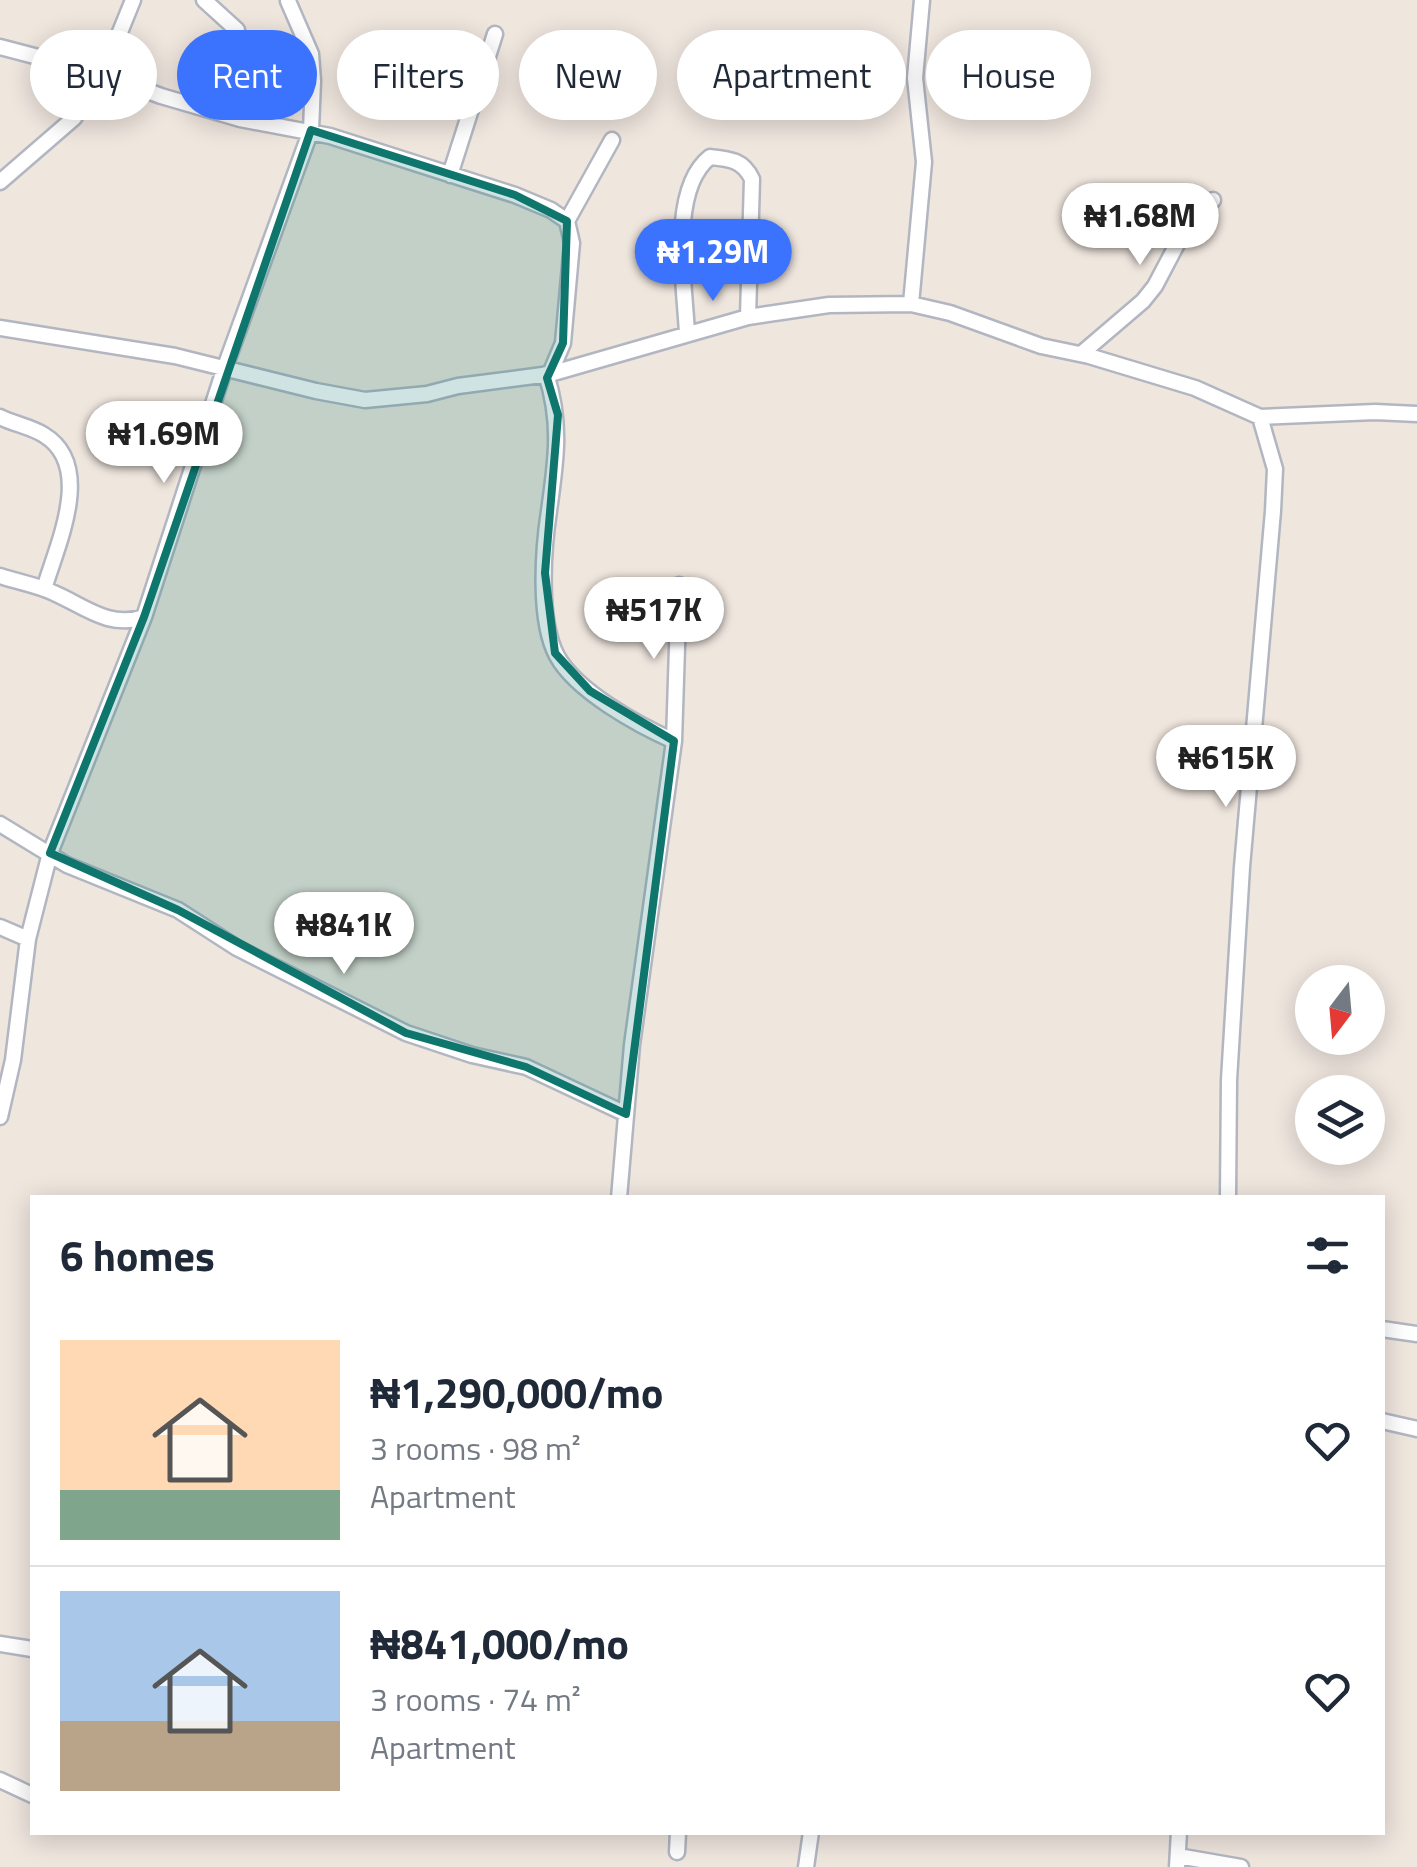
<!DOCTYPE html>
<html lang="en">
<head>
<meta charset="utf-8">
<style>
  :root { --surface:#fff; --page:#f2f2f3; --text:#1f2937; --muted:#747a83; --line:#e0e1e3; --accent:#3b73ff }
  body { margin:0; font-family:"Titillium Web",sans-serif; background:var(--page); color:var(--text); height:100vh; display:flex; flex-direction:column; font-size:38px; white-space:nowrap }
  * { box-sizing:border-box; margin:0 }
  p { font-size:32px; color:var(--muted) }
  .icon { flex:none; width:55px; height:55px; fill:none; stroke:currentColor; stroke-width:2; stroke-linecap:round; stroke-linejoin:round }
  .map { position:relative; flex:1; overflow:hidden }
  .drawer { position:absolute; left:30px; top:1195px; width:1355px; height:640px; display:flex; flex-direction:column; background:var(--surface); border-radius:0px; box-shadow:0 5px 25px #0003 }
  .drawer>* { flex:none }
  .hud { position:absolute; left:30px; top:30px; width:1358px; height:90px; display:flex; gap:20px }
  .needle { width:65px; rotate:196deg }
  .tools { position:absolute; left:1295px; top:965px; display:grid; gap:20px }
  .tools a { display:grid; place-items:center; width:90px; height:90px; border-radius:50%; background:var(--surface); box-shadow:0 5px 25px #0003; font-size:50px }
  .price { position:absolute; translate:-50% -85px; padding:0 22px; border-radius:35px; background:#fff; color:#222; font-size:32px; line-height:65px; filter:drop-shadow(0 2px 5px #0008) }
  .price::after { content:''; position:absolute; left:50%; top:60px; width:30px; height:22px; margin-left:-15px; background:inherit; clip-path:polygon(0 0,100% 0,50% 100%) }
  .price.current { background:var(--accent); color:#fff }
  ul { padding:0; list-style:none }
  li { display:flex; align-items:center; gap:30px; height:250px; padding:0 30px }
  li+li { border-top:2px solid var(--line) }
  li span { display:grid; place-items:center; flex:none; width:280px; height:200px; border-radius:0px; color:#555 }
  li>.icon { margin-inline-start:auto }
  span .icon { width:120px; height:120px; fill:#fffc; stroke-width:1 }
  li b { font-size:42px }
  h2 { display:flex; justify-content:space-between; align-items:center; height:120px; padding:0 30px; font-size:42px }
  .chip { padding:0 35px; border-radius:45px; background:var(--surface); box-shadow:0 5px 25px #0003; font-size:35px; line-height:90px }
  .chip.current { background:var(--accent); color:#fff }
  .map>svg:first-child { display:block }
</style>
</head>
<body>
<div class="map">
<svg width="1417" height="1867" viewBox="0 0 1417 1867">
  <rect width="100%" height="100%" fill="#efe6de"/>
  <g fill="none" stroke-linecap="round" stroke-linejoin="round">
    <defs>
      <path id="street" d="M204,0L237,30
        M0,47L103,74L161,96L240,119L330,136L515,195L551,210L567,221L572,243L563,343L550,374
        M450,175L495,34
        M0,182L74,118L103,74L133,0
        M567,221L612,140
        M911,304L924,162L915,78L922,0
        M0,328L175,356L316,391L365,400L427,394L458,386L550,374L748,317L829,305L911,304L950,313L1041,346L1089,356L1195,388L1260,417L1375,412L1417,414
        M687,334C685,286 668,190 710,157C730,159 743,160 752,179L748,317
        M1081,354L1143,301L1155,286L1186,227L1213,200
        M546,374C562,423 556,461 549,511C543,550 538,621 557,656C576,691 638,725 674,741L632,1045L619,1198
        M0,417C14,424 32,427 44,435C95,466 57,545 44,589
        M0,576C18,582 37,585 54,593C84,606 109,629 144,617
        M674,741L679,585
        M0,824L67,865L178,910L237,948L406,1033L472,1055L526,1067L626,1114
        M0,927L28,939
        M0,1117L13,1060L28,939L50,853L144,617L225,367L311,130L313,81L311,54L288,1
        M1228,1198L1229,1080L1242,867L1273,511L1275,469L1260,417
        M1382,1329L1417,1334
        M1382,1421L1417,1429
        M0,1644L32,1649
        M0,1780L32,1795
        M677,1852L678,1832
        M1178,1856L1241,1867
        M806,1867L811,1832
        M1177,1867L1179,1832"/>
    </defs>
    <use href="#street" stroke="#b2b6c1" stroke-width="19"/>
    <use href="#street" stroke="#fff" stroke-width="14"/>
  </g>
  <path fill="#0f766e" fill-opacity="0.2" stroke="#0f766e" stroke-width="8" stroke-linejoin="round" d="M311,130L515,195L567,221L563,343L547,378L558,415L545,573L555,653L590,691L674,741L626,1114L526,1067L406,1033L178,910L50,853L144,617Z"/>
</svg>
<div class="tools">
<a><svg class="needle" viewBox="-14 -14 28 28"><path d="M0-13l5 13h-10z" fill="#e53935"/><path d="M0 13l5-13h-10z" fill="#747a83"/></svg></a>
<a><svg class="icon" aria-label="layers" viewBox="0 0 24 24"><path d="M12 4l9 5-9 5-9-5zM3 14l9 5 9-5"/></svg></a>
</div>
<b class="price" style="left:1140px;top:268px">₦1.68M</b>
<b class="price current" style="left:713px;top:304px">₦1.29M</b>
<b class="price" style="left:164px;top:486px">₦1.69M</b>
<b class="price" style="left:654px;top:662px">₦517K</b>
<b class="price" style="left:1226px;top:810px">₦615K</b>
<b class="price" style="left:344px;top:977px">₦841K</b>
<div class="hud">
<a class="chip">Buy</a>
<a class="chip current">Rent</a>
<a class="chip">Filters</a>
<a class="chip">New</a>
<a class="chip">Apartment</a>
<a class="chip">House</a>
</div>
<section class="drawer">
<h2>6 homes<svg class="icon" aria-label="filters" viewBox="0 0 24 24"><path d="M4 7h16M4 17h16"/><circle cx="9" cy="7" r="2"/><circle cx="15" cy="17" r="2"/></svg></h2>
<ul>
<li><span style="background:linear-gradient(#ffd9b3 75%,#7fa58c 0)"><svg class="icon" aria-label="home" viewBox="0 0 24 24"><path d="M3 11l9-7 9 7M6 9v11h12V9"/></svg></span><div><b>₦1,290,000/mo</b><p>3 rooms · 98 m²</p><p>Apartment</p></div><svg class="icon" aria-label="heart" viewBox="0 0 24 24"><path d="M12 20l-8-8c-3-5 5-10 8-4 3-6 11-1 8 4z"/></svg></li>
<li><span style="background:linear-gradient(#a9c7e8 65%,#b9a48a 0)"><svg class="icon" aria-label="home" viewBox="0 0 24 24"><path d="M3 11l9-7 9 7M6 9v11h12V9"/></svg></span><div><b>₦841,000/mo</b><p>3 rooms · 74 m²</p><p>Apartment</p></div><svg class="icon" aria-label="heart" viewBox="0 0 24 24"><path d="M12 20l-8-8c-3-5 5-10 8-4 3-6 11-1 8 4z"/></svg></li>
</ul>
</section>
</div>
</body>
</html>
